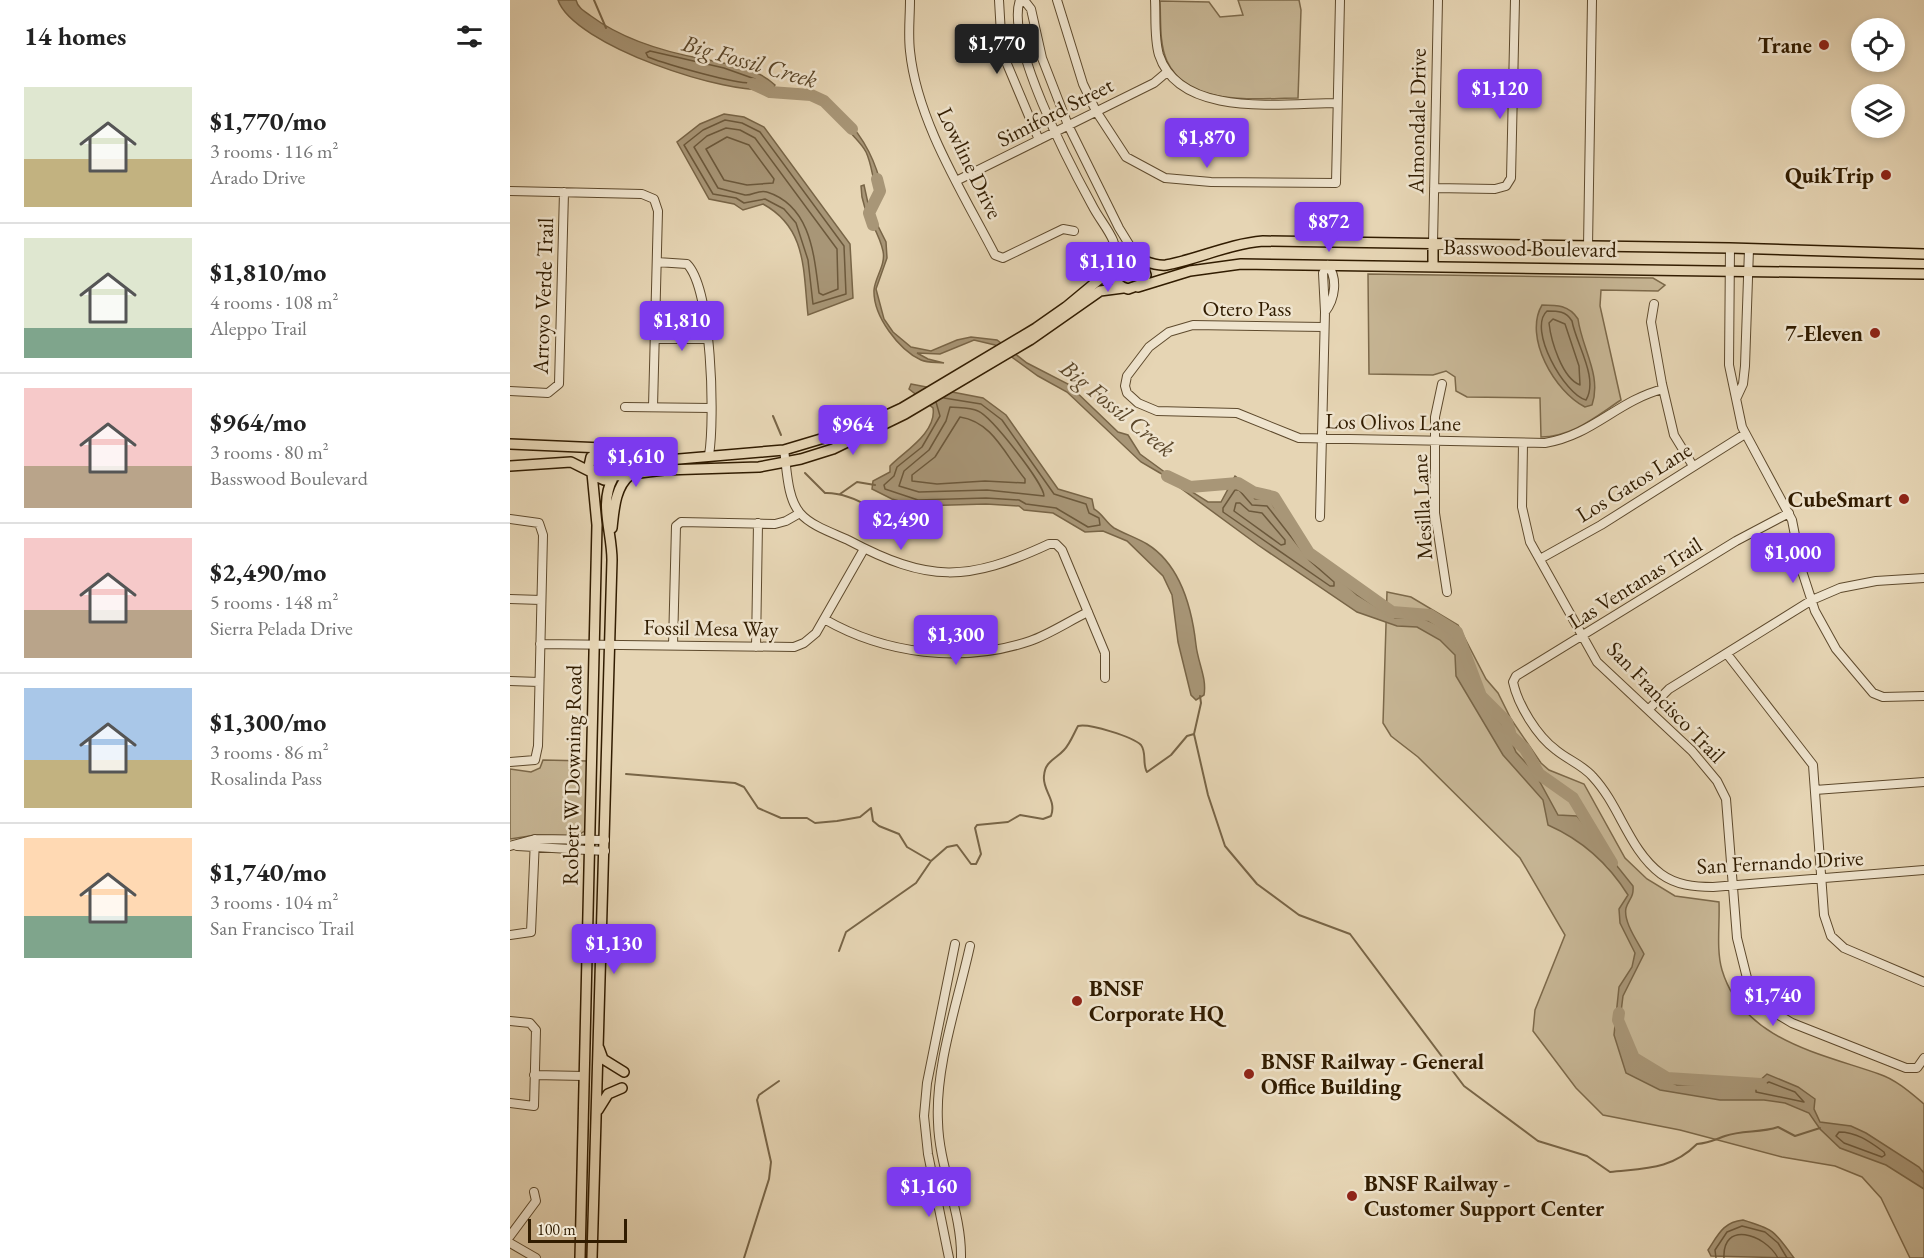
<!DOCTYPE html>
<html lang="en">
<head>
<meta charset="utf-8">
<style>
  :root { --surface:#fff; --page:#f6f6f6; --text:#222; --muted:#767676; --line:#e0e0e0; --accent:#7c3aed }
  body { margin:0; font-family:"EB Garamond",serif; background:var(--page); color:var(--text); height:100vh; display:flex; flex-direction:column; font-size:22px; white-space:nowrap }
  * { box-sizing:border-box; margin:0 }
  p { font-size:20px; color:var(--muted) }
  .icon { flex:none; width:33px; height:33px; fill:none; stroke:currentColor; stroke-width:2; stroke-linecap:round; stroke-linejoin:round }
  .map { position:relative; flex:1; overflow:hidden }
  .drawer { display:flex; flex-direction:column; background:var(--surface); width:510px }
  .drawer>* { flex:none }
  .buttons { position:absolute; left:1341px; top:18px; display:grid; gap:12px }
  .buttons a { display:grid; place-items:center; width:54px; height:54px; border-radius:50%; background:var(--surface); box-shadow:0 3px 9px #0003; font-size:30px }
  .scale { position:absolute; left:18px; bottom:15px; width:99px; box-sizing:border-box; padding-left:6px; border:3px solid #311c00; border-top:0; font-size:16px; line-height:21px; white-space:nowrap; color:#311c00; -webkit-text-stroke:4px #efe4ce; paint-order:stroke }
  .price { position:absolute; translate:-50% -51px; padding:0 14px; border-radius:6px; background:var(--accent); color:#fff; font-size:20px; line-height:39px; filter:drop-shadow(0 2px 3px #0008) }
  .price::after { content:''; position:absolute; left:50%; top:36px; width:18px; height:14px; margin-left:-9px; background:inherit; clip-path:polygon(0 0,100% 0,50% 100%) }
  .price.selected { background:#222; color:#fff }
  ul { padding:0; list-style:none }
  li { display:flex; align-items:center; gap:18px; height:150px; padding:0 24px }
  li+li { border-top:2px solid var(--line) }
  li span { display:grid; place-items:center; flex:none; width:168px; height:120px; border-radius:0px; color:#555 }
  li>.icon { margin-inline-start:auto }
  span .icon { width:72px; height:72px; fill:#fffc; stroke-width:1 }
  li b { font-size:26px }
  h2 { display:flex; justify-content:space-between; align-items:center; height:72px; padding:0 24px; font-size:26px }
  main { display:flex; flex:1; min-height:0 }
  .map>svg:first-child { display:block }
</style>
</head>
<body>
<main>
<section class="drawer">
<h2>14 homes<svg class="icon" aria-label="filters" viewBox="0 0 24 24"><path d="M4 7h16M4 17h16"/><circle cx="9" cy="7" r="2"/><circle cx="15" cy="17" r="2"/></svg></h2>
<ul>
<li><span style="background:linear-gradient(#dfe7d0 60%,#c2b280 0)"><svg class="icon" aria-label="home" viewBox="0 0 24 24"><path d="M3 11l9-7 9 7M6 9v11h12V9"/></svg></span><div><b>$1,770/mo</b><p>3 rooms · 116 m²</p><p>Arado Drive</p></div></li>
<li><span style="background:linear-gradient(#dfe7d0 75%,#7fa58c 0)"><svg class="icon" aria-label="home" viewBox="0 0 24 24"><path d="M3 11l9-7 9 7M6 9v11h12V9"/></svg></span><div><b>$1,810/mo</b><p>4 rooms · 108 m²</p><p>Aleppo Trail</p></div></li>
<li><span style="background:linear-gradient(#f6c9c9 65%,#b9a48a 0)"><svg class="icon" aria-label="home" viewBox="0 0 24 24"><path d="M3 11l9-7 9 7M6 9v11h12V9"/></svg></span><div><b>$964/mo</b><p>3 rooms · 80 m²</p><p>Basswood Boulevard</p></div></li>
<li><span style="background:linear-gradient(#f6c9c9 60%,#b9a48a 0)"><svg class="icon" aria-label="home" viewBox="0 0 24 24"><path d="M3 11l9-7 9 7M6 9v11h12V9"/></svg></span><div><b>$2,490/mo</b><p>5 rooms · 148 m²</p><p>Sierra Pelada Drive</p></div></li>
<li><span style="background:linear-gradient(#a9c7e8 60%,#c2b280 0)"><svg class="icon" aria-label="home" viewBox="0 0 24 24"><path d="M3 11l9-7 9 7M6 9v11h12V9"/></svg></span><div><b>$1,300/mo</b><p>3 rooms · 86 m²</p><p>Rosalinda Pass</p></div></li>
<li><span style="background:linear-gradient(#ffd9b3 65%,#7fa58c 0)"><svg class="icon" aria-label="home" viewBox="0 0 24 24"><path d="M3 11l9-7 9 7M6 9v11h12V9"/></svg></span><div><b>$1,740/mo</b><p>3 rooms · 104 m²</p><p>San Francisco Trail</p></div></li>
</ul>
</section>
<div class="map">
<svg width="1414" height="1258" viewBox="0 0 1414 1258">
  <rect width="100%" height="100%" fill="#e6d5b4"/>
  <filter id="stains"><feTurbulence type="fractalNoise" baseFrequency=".00333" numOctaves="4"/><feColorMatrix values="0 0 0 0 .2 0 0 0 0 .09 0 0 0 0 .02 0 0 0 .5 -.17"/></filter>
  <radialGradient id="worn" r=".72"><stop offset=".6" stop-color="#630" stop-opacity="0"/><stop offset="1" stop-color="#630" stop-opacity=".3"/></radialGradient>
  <path fill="#c7b695" stroke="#7c694a" stroke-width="1.5" d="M728,0H789L791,10L788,98C746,98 679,108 657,61C649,43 651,20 650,1L699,2L710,17L733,15Z
    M858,274L1143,278L1155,285L1148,291L1091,290L1090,306L1111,400C1085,417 1062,437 1031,437L1030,398L957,397L946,391L945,377L936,371L923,375L859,374Z
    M877,592L901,597L948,625L976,679L988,693L1001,719L1031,763L1039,770L1074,784L1115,858L1137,879L1165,896L1209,902C1210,923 1206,950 1212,970C1233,1040 1309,1053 1369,1074C1385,1079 1401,1093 1414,1104V1258H1400L1371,1198L1352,1177L1325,1166L1272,1157L1170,1130L1093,1115L1066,1088L1023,1031L1025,1010L1055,935L1010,858L908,757L881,736L873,723Z
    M33,760L77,761L76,830L67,836L26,835L0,839V769L21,772L30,768Z"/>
  <path fill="#a89677" stroke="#786547" stroke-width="1.5" d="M48,0H66C68,8 74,11 81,16C112,39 155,52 193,59C218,64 246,67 265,85L263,89C219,97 63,45 48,0Z
    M214,114L234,117L254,127L340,244L343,298L298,315C293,270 297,228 253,204L233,210L224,204L199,199L167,142L190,124Z
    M334,117C355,139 366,162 373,192L370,197C362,183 363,167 356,152C349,139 336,132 331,118Z
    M354,185L359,208L376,242L377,258L366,289L374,319L383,332L401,347L421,351L447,340L461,337L487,340L517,363L558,384L608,432L618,435L630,454L682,492L698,502H711L725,476L732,481L745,499L760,498L764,507L805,557L847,595L885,618H912L944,632L968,695L996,729L1006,752L1025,773L1048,815L1067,816L1123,886C1124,897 1119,899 1116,908C1113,922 1128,942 1134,954L1113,996L1111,1012V1038L1124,1060L1143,1074L1167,1085L1248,1082L1257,1074L1288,1087L1305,1099L1304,1109L1310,1122L1341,1126L1356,1133L1409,1167L1414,1173V1189L1376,1165L1330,1148L1310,1129L1299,1113L1275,1103L1254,1100H1210L1150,1090L1116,1073L1104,1035L1109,987L1122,967L1125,953L1110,923L1109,909L1118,895C1098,863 1072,840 1038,825L1033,800L993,755L946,676L945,655L930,640L907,627L887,626L847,612L748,545L650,473L631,462L557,392L528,376L485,345L464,340L430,354L407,353L418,359L434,363C427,362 418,363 411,360C389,350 363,316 364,290C365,277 376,265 373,251C368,227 351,213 351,186Z
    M1032,305C1047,305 1059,305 1068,319C1072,349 1092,375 1082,405L1075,407C1045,392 1013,337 1032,305Z
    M401,384L473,398L496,415L548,489L582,499L584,509C593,514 596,523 604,528C615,534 627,538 637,544C671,565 682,609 686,645C688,663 697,678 694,695L686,700L681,695L668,642L662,595L653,576L617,541L593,531L575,532L543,513L514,510L509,506L476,504L407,506L382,499L362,489L363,481L380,472V466C395,451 427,432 423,408L399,389Z
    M1233,1220C1266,1230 1264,1231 1284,1258L1201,1256L1198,1250C1208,1235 1213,1222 1233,1220Z"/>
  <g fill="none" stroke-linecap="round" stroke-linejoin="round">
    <path stroke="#6c593c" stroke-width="1.5" d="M140,51L214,68L245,79L246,82C236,88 153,63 138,57L136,53Z
      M215,120L232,123L250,132L334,246L336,294L303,304L298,260L286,223L274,209L255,199L234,203L226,198L203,194L174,145L193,130Z
      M216,128L230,130L245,138L327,249L328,289L313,295L309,293C304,255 301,206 257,192C249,189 242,196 235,195C227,193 216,190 208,188L184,147L197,136Z
      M217,137L239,145L264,179L263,183L237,185L214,180L196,149Z
      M1037,311C1048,311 1056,311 1062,321C1066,344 1089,378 1076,400C1055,395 1017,329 1037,311Z
      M1043,319L1055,324L1069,366L1070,385C1052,378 1041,341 1039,323Z
      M426,402L430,416L412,447L387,467L384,476L374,485L375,489L408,500L476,498L509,500L516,504L546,508L578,527L590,525L589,518L579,513L576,504L544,494L492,420L471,404L434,398
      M440,407C448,408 460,407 468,411C482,417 534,484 534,496L477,490L409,492L389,486L394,471L419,450L436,421Z
      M450,417C483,422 495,455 515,479V483L475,481L427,484L402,481V475L425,457Z
      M725,490H729L742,505L757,506L800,561L824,582V586H820L713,512V508Z
      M726,503H730L739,511L752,513L775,540V544L771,545L724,511Z
      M1259,1082L1285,1092L1294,1102L1246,1092V1088Z
      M1329,1132C1347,1132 1360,1142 1374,1152L1375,1155L1372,1157L1334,1143L1326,1136Z
      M1206,1258L1205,1250L1217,1232L1232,1226L1255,1232L1268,1243L1277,1258
      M1214,1258C1212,1221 1254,1233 1268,1258"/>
    <path stroke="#786547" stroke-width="2" d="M84,0L96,28
      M263,416L271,435
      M295,473L315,493C345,492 379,518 400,538
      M330,494L347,482L365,485
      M690,696L691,703L684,734L698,795L715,846L747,884L789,915L840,934L954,1086L1028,1141L1077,1156L1100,1172C1135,1168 1161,1170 1187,1144C1199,1143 1204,1140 1215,1136C1232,1130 1251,1133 1268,1127L1285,1136L1310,1128
      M116,774L225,783L234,787L248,808L271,818H297L305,823L327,821L350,817L361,808L363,821L369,826L389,834L397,847L421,861
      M329,951L336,932L406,883L421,861L437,847L447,845L461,864H466L471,854L465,828L467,825L498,822L510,815L533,819L541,816C547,800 532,790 534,776C535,761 545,760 554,750C560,744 564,733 568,726C579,723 623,737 631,745C637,753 632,764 637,772L661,755L677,736L684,734
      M234,1258L259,1179L261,1162L247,1100L249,1095L269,1081"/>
    <path stroke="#a89677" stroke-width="12" d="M243,84L260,92L301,95L314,101L342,129
      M363,225L359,213L370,191L367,179
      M657,476L680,487L728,483L743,492L764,497L799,553L882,612L920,615L947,632L971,696L997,722L1001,736L1015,749L1029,774L1063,798L1102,863
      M1109,1013L1108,1020L1124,1058L1157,1078L1251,1084"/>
    <defs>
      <path id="minor" d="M400,0C400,17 398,34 400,51C407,121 453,193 485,255L493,258L553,229L564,231
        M489,0L492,52L529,140
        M510,0C495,41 560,165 582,205C592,225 610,240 606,263
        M514,0L521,9L532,58L558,125L609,228L628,259
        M547,0L573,84L586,111L616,157L655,178L701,182L826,183L830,0
        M645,0C646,18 644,38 649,55C670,119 774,103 827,103
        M446,181L644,83L657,72
        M924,188L985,189L996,186L1001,178L1005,0
        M0,191L132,194L144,199L148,211L143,407
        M923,243L928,0
        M1078,246L1082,0
        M1220,248L1219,365L1232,427L1282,520L1292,571L1305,611L1326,649L1363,693L1373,697L1414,696
        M147,262L177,264C202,289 205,419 199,455
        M818,265C828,279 825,299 815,312L813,273Z
        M1144,304L1141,322L1152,384L1164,435L1183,466
        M814,327L683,325L659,332L639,347L617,376L615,386L617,393L628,403L647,411L727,413L789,438L1035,443C1083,435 1107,401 1153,389
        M145,339H198
        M932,384L925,417V513L937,592
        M0,391L38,393L49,384L54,192
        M1227,397L1233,384L1235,366L1239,249
        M115,407L201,408
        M1013,443L1012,507L1020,542L1087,662L1182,751L1207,781L1216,799L1227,938L1238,982L1262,1011L1282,1023L1396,1068H1407L1414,1058
        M274,450C277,469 277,498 290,513C301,526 323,533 338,540C419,583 457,582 539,544H546L552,550L595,653V678
        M1279,513L1226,541L1006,676L1003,682C1008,705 1027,736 1046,750C1058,760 1073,765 1083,777C1110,806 1119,850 1151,874C1166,885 1184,887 1203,887L1414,870
        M810,517L815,312
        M0,519L29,523L33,535L28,746L25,760L0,762
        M1030,559L1091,525L1235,434
        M0,599L31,600
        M314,619C375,654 452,664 520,641C540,634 559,621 578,612
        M30,644L284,647L294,643L306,633L354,549
        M163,645L166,526L171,522L265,524L276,521L290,513
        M246,647L248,523
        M1217,654L1303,765L1314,915L1321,936L1334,948L1414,982
        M0,681L29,682
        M1139,709L1159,689L1302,600L1330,588L1366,581L1414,578
        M1305,790L1414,782
        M0,846L25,839L95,840
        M7,846L95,851
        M0,935L21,932L25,839
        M0,1021L20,1023L26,1030L24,1106L0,1103
        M24,1075L74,1076
        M0,1236L26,1201L24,1192
        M0,1243L26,1258
        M439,1258L418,1154L414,1116L417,1083L445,944
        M451,1258C452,1212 429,1168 428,1122C425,1066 448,1001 460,946"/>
      <path id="major" d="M631,261L636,275L632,284L618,289C607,286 602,279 603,268L614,257C629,255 640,267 656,265C689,259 718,244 753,241L1220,248L1414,254
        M923,266V243
        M628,287L680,271L731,264L1414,274
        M0,444L93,448
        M108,454L111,467L105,476L94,480L83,475L79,466L81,457L93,448C108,450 117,463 134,462L274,450L351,427L392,408L526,328L556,307L603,268
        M0,466L61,462L81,472
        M105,476L154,470L249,467L291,459L323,449L395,414L520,340L590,291L613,288
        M102,528C104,510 105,487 120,475
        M89,1048L93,1059L114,1072
        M88,1110L98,1094L112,1088
        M70,1258L87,525L82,473
        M82,1258L102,560C102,532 89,503 103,478"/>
    </defs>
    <use href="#minor" stroke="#5e4a2d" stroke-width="10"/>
    <use href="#major" stroke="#311c00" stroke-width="12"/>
    <use href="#minor" stroke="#efe4ce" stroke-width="8"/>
    <use href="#major" stroke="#e6d5b4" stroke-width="9"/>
  </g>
  <g fill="#8f2418" stroke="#efe4ce" stroke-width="2">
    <circle cx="1314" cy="45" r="6"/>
    <circle cx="1376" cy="175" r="6"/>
    <circle cx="1365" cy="333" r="6"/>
    <circle cx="1394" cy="499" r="6"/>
    <circle cx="567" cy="1001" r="6"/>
    <circle cx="739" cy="1074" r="6"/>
    <circle cx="842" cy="1196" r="6"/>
  </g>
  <g text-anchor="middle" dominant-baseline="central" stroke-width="5" stroke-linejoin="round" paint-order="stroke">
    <g font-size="22" font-weight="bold" fill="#311c00" stroke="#efe4ce" text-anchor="end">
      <text x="1302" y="45">Trane</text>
      <text x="1364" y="175">QuikTrip</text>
      <text x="1353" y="333">7-Eleven</text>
      <text x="1382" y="499">CubeSmart</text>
      <text x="579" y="988" text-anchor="start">BNSF<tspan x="579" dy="25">Corporate HQ</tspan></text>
      <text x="751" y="1061" text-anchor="start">BNSF Railway - General<tspan x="751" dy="25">Office Building</tspan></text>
      <text x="854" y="1183" text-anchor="start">BNSF Railway -<tspan x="854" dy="25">Customer Support Center</tspan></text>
    </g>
    <g font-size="22" fill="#311c00" stroke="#efe4ce">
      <text transform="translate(545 112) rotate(-27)">Simiford Street</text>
      <text transform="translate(907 121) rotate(-89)">Almondale Drive</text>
      <text transform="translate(460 163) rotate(64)">Lowline Drive</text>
      <text transform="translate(1020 248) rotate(1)">Basswood Boulevard</text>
      <text transform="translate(33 296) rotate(-88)">Arroyo Verde Trail</text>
      <text x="737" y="308">Otero Pass</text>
      <text transform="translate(883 422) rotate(1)">Los Olivos Lane</text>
      <text transform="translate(1124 482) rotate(-32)">Los Gatos Lane</text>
      <text transform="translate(912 507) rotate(-93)">Mesilla Lane</text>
      <text transform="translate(1125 583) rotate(-32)">Las Ventanas Trail</text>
      <text transform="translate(201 628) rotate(1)">Fossil Mesa Way</text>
      <text transform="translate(1156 702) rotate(46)">San Francisco Trail</text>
      <text transform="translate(62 775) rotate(-89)">Robert W Downing Road</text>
      <text transform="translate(1270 862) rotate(-3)">San Fernando Drive</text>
    </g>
    <g font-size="24" font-style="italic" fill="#5b472a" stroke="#efe4ce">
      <text transform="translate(240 61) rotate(16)">Big Fossil Creek</text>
      <text transform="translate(608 408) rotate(39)">Big Fossil Creek</text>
    </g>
  </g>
  <rect width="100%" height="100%" filter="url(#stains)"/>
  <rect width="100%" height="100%" fill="url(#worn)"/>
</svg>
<div class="buttons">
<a><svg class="icon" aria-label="locate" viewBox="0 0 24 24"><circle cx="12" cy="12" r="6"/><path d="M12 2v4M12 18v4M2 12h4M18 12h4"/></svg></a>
<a><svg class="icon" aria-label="layers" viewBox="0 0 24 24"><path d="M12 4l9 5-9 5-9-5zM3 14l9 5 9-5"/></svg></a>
</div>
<div class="scale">100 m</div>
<b class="price selected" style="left:487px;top:75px">$1,770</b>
<b class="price" style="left:990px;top:120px">$1,120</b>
<b class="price" style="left:697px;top:169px">$1,870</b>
<b class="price" style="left:819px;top:253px">$872</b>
<b class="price" style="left:598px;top:293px">$1,110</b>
<b class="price" style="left:172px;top:352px">$1,810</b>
<b class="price" style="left:343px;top:456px">$964</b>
<b class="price" style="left:126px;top:488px">$1,610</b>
<b class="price" style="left:391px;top:551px">$2,490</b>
<b class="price" style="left:1283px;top:584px">$1,000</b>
<b class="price" style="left:446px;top:666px">$1,300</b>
<b class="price" style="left:104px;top:975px">$1,130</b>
<b class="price" style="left:1263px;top:1027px">$1,740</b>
<b class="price" style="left:419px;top:1218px">$1,160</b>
</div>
</main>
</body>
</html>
